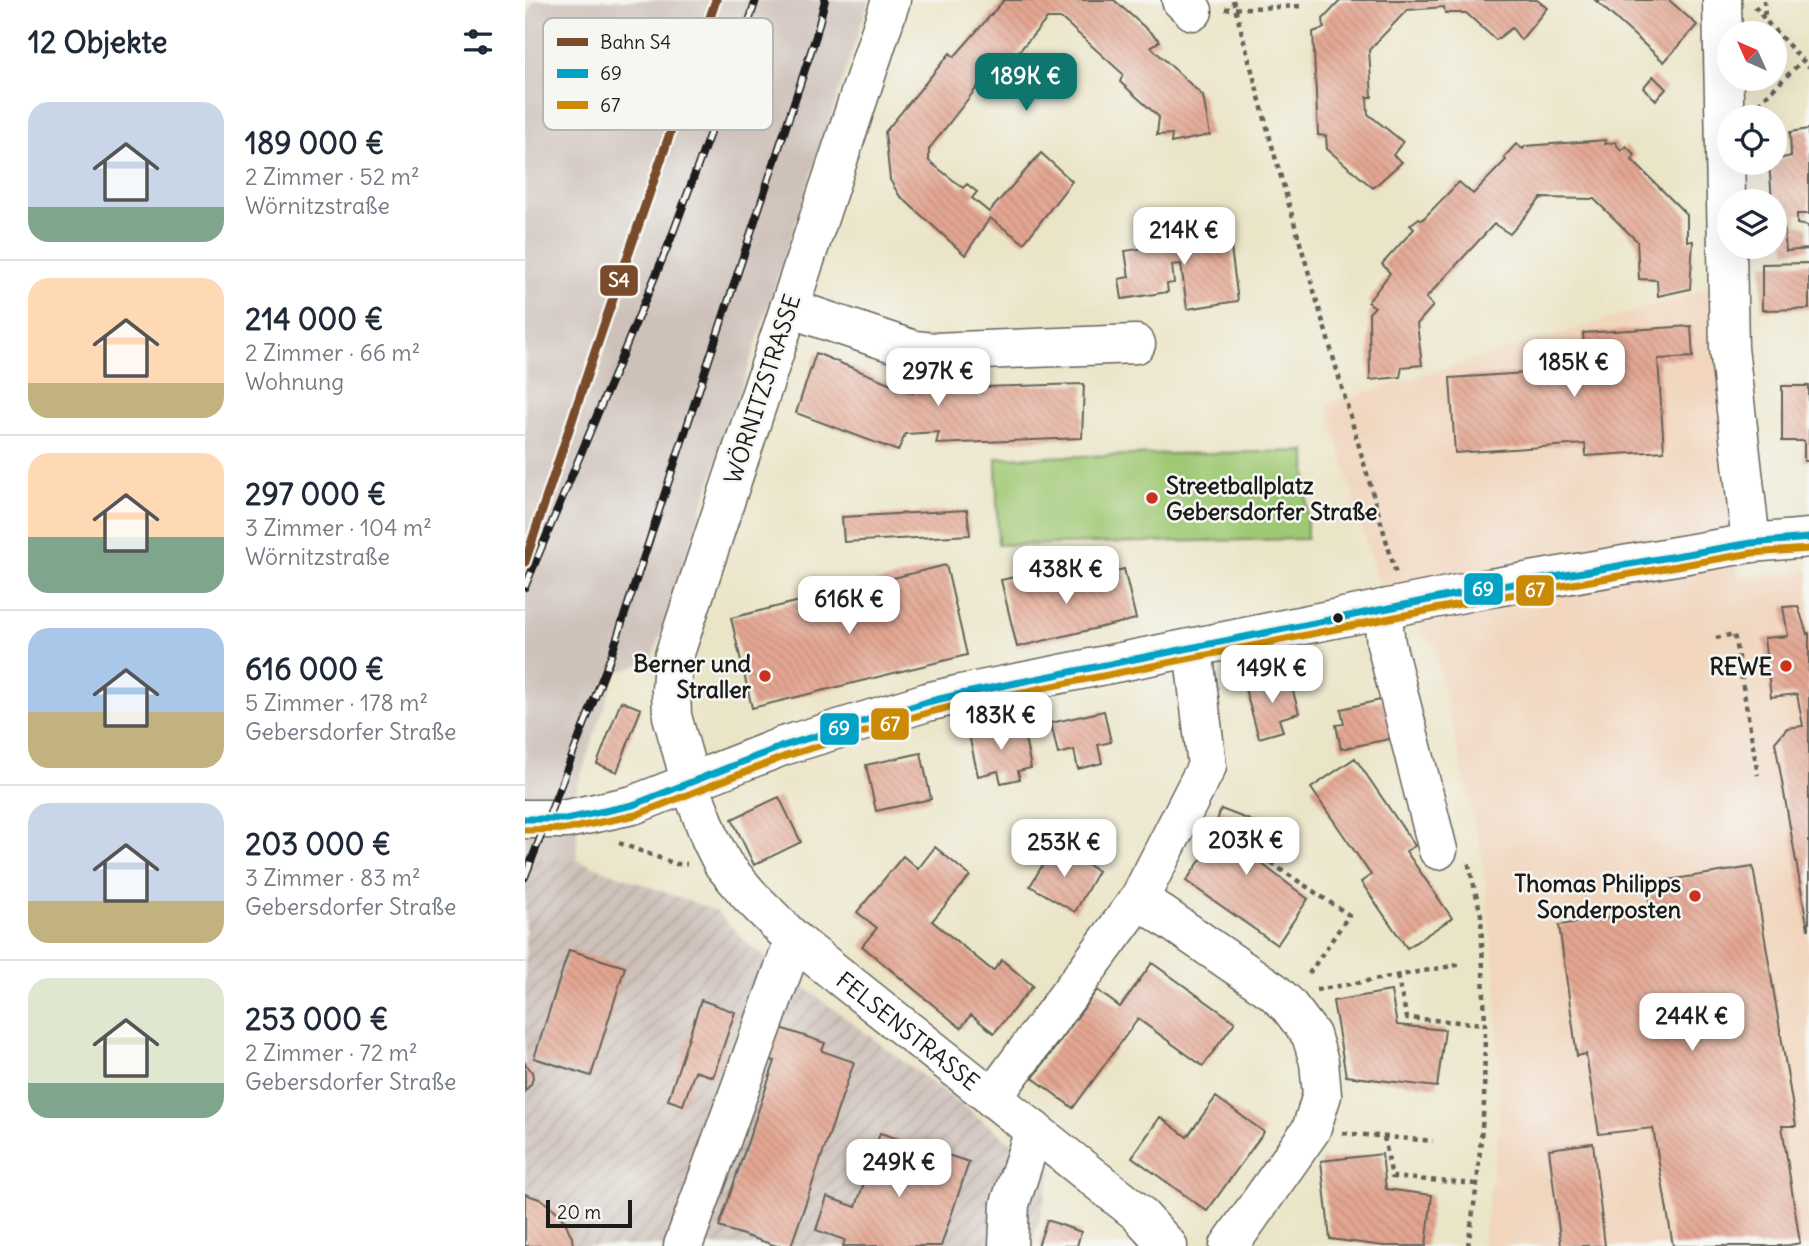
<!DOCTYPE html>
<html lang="de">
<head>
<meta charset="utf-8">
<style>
  :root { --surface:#fff; --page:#f6f6f7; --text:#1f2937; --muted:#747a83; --line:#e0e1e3; --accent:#0f766e }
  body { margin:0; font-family:Delius,sans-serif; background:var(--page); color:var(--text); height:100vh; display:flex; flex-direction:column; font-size:26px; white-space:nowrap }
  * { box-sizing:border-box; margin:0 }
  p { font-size:23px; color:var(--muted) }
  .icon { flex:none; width:38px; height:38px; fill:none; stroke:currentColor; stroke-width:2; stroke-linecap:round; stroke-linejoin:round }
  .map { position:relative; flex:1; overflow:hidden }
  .panel { display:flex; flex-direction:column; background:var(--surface); width:525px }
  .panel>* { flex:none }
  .needle { width:46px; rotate:315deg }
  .buttons { position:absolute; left:1192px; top:21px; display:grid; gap:14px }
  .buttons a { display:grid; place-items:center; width:70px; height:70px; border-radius:50%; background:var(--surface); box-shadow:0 7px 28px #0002; font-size:35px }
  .scale { position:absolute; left:21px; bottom:18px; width:86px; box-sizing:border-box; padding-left:7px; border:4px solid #1c1c1c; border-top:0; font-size:19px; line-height:24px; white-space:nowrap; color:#1c1c1c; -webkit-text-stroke:5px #f6f6f2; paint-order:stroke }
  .price { position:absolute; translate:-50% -60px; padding:0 16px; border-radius:14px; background:#fff; color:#222; font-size:23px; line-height:46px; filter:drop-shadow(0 2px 4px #0008) }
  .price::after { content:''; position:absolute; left:50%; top:42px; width:21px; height:16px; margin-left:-10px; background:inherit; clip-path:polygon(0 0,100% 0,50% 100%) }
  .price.current { background:var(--accent); color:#fff }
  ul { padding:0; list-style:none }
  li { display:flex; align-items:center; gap:21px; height:175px; padding:0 28px }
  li+li { border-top:2px solid var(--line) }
  li span { display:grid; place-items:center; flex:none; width:196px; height:140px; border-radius:21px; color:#555 }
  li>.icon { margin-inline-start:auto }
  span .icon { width:84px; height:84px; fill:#fffc; stroke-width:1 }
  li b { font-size:30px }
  h2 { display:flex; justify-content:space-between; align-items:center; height:84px; padding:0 28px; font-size:30px }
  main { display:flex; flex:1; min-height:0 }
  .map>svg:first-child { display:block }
</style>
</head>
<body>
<main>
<section class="panel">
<h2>12 Objekte<svg class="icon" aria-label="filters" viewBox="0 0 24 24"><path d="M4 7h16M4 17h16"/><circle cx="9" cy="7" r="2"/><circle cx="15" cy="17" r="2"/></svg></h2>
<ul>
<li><span style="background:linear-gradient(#c9d6e8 75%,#7fa58c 0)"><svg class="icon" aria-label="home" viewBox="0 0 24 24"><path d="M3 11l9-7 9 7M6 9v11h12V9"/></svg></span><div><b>189 000 €</b><p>2 Zimmer · 52 m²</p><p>Wörnitzstraße</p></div></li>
<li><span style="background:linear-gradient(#ffd9b3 75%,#c2b280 0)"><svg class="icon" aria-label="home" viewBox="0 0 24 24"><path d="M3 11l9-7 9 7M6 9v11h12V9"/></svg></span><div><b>214 000 €</b><p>2 Zimmer · 66 m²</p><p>Wohnung</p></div></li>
<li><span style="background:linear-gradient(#ffd9b3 60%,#7fa58c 0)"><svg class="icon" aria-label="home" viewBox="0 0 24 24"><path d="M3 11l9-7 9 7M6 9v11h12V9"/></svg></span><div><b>297 000 €</b><p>3 Zimmer · 104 m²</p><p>Wörnitzstraße</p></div></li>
<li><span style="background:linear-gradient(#a9c7e8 60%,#c2b280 0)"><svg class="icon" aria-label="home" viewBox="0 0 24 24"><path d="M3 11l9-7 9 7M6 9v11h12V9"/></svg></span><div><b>616 000 €</b><p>5 Zimmer · 178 m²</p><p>Gebersdorfer Straße</p></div></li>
<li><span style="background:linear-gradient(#c9d6e8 70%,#c2b280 0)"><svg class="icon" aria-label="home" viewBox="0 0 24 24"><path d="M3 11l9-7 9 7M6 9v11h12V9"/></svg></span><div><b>203 000 €</b><p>3 Zimmer · 83 m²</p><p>Gebersdorfer Straße</p></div></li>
<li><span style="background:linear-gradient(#dfe7d0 75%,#7fa58c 0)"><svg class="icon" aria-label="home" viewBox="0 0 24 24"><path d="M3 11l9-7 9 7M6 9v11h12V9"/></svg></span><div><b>253 000 €</b><p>2 Zimmer · 72 m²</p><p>Gebersdorfer Straße</p></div></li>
</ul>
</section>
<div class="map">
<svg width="1284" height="1246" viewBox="0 0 1284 1246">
  <defs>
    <pattern id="industrial-furrows" width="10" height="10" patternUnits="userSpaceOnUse" patternTransform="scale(1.75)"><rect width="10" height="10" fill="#cec1ba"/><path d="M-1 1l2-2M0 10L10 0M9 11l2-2" fill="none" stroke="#b0a59f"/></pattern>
    <pattern id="building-back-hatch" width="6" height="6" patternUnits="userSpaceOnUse" patternTransform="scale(1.75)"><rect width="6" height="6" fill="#e3a692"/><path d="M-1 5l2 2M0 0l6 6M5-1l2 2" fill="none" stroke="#c28e7d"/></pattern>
  </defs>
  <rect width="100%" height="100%" fill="#f6f6f2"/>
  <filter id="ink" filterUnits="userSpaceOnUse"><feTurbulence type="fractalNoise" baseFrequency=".0143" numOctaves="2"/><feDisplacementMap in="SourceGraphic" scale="14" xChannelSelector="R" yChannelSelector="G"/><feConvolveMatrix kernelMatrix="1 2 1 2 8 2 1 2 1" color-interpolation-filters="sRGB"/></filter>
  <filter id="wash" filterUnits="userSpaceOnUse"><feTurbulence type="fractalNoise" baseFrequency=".00686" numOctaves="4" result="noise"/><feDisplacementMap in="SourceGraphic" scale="28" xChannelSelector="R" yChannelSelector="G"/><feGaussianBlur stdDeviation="1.57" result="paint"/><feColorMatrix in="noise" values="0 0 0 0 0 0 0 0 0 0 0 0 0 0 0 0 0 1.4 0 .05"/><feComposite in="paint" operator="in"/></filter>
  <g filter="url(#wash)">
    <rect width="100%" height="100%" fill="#ebe5c8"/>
    <path fill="#f1d5bd" d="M1196,285L1213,577L1284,571V1246H957L974,1126L971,981L957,856L909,646L853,583L802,404Z"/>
    <path fill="url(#industrial-furrows)" d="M0,856L52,860L191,911L225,946L527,1173L507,1246H0Z"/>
    <path fill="#cec1ba" d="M9,0H344L127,660L91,673L52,786V860L0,856V24Z"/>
    <path fill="#a0c975" stroke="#5e7248" stroke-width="2" d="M781,451L782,539L473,545L471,458Z"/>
    <g id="blocks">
      <path fill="url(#building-back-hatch)" d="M479,0H589L635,41L626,47L678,96L685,135L646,143L647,134L632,135L634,117L595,82L598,74L537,19H522L464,86L457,81L404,149V161L438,188L442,184L452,192L447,198L464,212L516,153L547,181L499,243L465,218L440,255L374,195L365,180L360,132L425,53L429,57Z
        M816,0H1012L1022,8L996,40L987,28L971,40L941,13H920L919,7L882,10L844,50L847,97H842L843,114L878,142L868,155L877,162L848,188L802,149L801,136L793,135L788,32L799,28L798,19Z
        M1070,0H1144L1172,25L1139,62Z
        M1128,76L1141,89L1131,100L1118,88Z
        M1284,129V214H1272V224L1283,226L1284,249L1261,251L1259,227L1250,228V201H1247L1244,163H1250V160L1266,156L1265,132Z
        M1081,140L1080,144L1090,142L1096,151L1101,146L1110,155L1107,160L1162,215V241H1168L1165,289L1133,296L1132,280L1114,279L1112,241L1069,199L1016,198L985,234L969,224L901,298L908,306L892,324L897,365L877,367L875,377L845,380L844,313L850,307L843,302L865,273L857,264L889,229L885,225L894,218L897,220L934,182L948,194L981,160L979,157L991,144L998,149L1000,146Z
        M689,221L694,250L706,248L713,301L662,309L656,264L647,265L649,283L642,284L643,292L597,299L594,279L604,277L600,251L641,245L639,229Z
        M1284,263V309L1237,310V264Z
        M1166,326L1168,357L1133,359L1139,451L1061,456L1060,444L930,453L925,378L1060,369L1058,333Z
        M291,353L388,393L395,375H415L417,388L559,384L557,438L411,444L414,432L380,434L373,451L271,413Z
        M1257,386H1284V461H1279V441H1257Z
        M442,510L445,535L319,542L317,517Z
        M421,565L442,655L227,708L206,618Z
        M599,569L611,619L492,647L476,580L512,572L515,589Z
        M1273,606L1282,634L1284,633V929H1283L1250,742L1262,728L1278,726L1272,694L1246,697L1239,638L1263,636L1258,607Z
        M764,677L774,713L754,719L758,731L734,738L720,689Z
        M860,699L869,738L816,749L811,725L819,724L816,709Z
        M96,701L116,709L92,772L72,764Z
        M579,711L586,742L573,745L577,763L553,769L549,750L533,754L526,723Z
        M497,723L506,768L493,771L495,779L476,783L473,771L453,776L444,735Z
        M396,753L406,799L351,811L341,765Z
        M830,758L890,846L881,851L927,918L882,948L836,882L846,875L786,788Z
        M254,797L276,842L229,865L207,819Z
        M696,809L748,829L737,864L783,899L752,945L661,881L681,852Z
        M529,846L573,871L550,912L505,886Z
        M410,847L445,876L407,921L468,971L477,960L508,986L469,1033L446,1015L436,1028L337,946L352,928L332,912L378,856L393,869Z
        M1228,867L1271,1126H1257L1275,1243L1260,1246H1148L1128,1128L1074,1134L1061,1054L1052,1056L1034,925L1125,912L1123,883Z
        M44,950L100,967L66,1076L9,1058Z
        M627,963L710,1022L678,1066L613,1019L548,1108L508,1078L572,990L595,1007Z
        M866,991L872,1025L920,1030L912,1087L821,1076L808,1001Z
        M176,1000L210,1012L188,1077L170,1071L158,1105L143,1100Z
        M253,1027L300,1043L297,1051L329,1062L266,1246H252L194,1227L250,1061L242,1059Z
        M0,1063L7,1072L8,1078L6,1084L0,1091Z
        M691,1097L739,1132L682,1211L607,1157L635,1117L662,1137Z
        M355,1133L444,1162L416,1246H318L320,1240L291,1230L302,1197L331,1207Z
        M1068,1143L1080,1246H1036L1024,1149Z
        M857,1154L861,1189L907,1195L901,1246H859L805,1239L796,1161Z
        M0,1194L17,1200L30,1210L40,1222L47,1237L48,1246H0Z
        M522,1220L556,1232L552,1246H513Z"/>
    </g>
  </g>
  <g filter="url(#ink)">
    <use href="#blocks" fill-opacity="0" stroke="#646258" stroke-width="2"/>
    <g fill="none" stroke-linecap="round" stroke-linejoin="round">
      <defs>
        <g id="minor">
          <path id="s1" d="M366,0L148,659L146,690L147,716L170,798L186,840L198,864L225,896L269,940L613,1213L643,1246"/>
          <path d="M656,0L668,11"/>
          <path d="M1197,0L1204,348L1226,543"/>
          <path d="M264,308L389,350L409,352L611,344"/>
          <path d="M857,609L861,644L913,850"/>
          <path d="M614,899L748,991L763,1005L786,1035L794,1062L797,1095L786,1130L704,1246"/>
          <path d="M467,1098L614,899L682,766L668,648"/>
          <path d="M158,1246L269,940"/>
          <path d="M483,1246L485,1204L509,1130"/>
        </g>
        <path id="major" d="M0,819H42L108,805L258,746L402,702L436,694L948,591L1226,543L1284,538"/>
      </defs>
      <use href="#minor" stroke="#646258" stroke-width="41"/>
      <use href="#major" stroke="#646258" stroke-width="41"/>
      <path stroke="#646258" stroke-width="4.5" stroke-dasharray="5 5" stroke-linecap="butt" d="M708,0L749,153L871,574
        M1239,0L1240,19
        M1230,6L1240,20L1284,67
        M700,9L779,6
        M1233,104L1278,60
        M1191,638L1209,634L1233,775
        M94,843L151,864H162
        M746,863L824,915L781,978
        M872,976L882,1018L960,1024
        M791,990L938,964
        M818,1133L908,1141
        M859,1137L867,1177L952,1184
        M943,1246L952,1184L959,1104L960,1024L956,915L943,861"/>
      <use href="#minor" stroke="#fff" stroke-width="38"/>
      <use href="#major" stroke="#fff" stroke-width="38"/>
      <defs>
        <path id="rail" d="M0,587L145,241L205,79L231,0
          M0,877L86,656L291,36L300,0"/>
      </defs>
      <use href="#rail" stroke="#1c1c1c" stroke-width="8"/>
      <use href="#rail" stroke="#f6f6f2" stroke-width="5" stroke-dasharray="16" stroke-linecap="butt"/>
      <defs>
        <path id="bus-1" d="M0,819H42L108,805L258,746L402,702L436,694L948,591L1226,543L1284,538"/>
        <path id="bus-2" d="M0,830L43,829L111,815L261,756L405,712L438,704L950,601L1227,553L1284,549"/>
      </defs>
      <use href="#bus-1" stroke="#f6f6f2" stroke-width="12"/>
      <use href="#bus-2" stroke="#f6f6f2" stroke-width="12"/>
      <use href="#bus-1" stroke="#01a2c5" stroke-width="7"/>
      <use href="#bus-2" stroke="#cb8a06" stroke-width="7"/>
      <defs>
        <path id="rail-1" d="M0,562L69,354L191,0"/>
      </defs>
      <use href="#rail-1" stroke="#f6f6f2" stroke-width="14"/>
      <use href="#rail-1" stroke="#7a4b2a" stroke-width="9"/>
    </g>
  </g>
  <g fill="#c8321e" stroke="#f6f6f2" stroke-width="2.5">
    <circle cx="627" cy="498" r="7"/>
    <circle cx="1261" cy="666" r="7"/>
    <circle cx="240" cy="676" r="7"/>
    <circle cx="1170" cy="896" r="7"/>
  </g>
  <circle fill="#1c1c1c" stroke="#f6f6f2" stroke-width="2.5" cx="813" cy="618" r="6"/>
  <g text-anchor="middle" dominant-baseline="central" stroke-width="5" stroke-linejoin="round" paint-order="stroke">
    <g font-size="23" fill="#1c1c1c" stroke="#f6f6f2">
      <text transform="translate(237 389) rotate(-72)">WÖRNITZSTRASSE</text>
      <text stroke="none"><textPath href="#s1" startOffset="1158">FELSENSTRASSE</textPath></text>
    </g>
    <g font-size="23" font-weight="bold" fill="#1c1c1c" stroke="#f6f6f2" text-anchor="end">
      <text x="641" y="485" text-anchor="start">Streetballplatz<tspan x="641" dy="26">Gebersdorfer Straße</tspan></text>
      <text x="226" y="663">Berner und<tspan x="226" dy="26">Straller</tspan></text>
      <text x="1247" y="666">REWE</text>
      <text x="1156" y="883">Thomas Philipps<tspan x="1156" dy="26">Sonderposten</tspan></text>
    </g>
  </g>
  <rect x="18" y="18" width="230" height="112" rx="10" fill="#f6f6f2" stroke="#b5b5b2" stroke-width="2"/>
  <rect x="32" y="38" width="31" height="8" fill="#7a4b2a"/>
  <rect x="32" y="69" width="31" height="9" fill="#01a2c5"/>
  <rect x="32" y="101" width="31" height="8" fill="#cb8a06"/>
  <g font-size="19" fill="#1c1c1c">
    <text x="75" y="49">Bahn S4</text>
    <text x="75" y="80">69</text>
    <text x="75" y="112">67</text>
  </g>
  <g stroke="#f6f6f2" stroke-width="2.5">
    <rect x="74" y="264" width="40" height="33" rx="7" fill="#7a4b2a"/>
    <rect x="938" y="572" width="41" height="34" rx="7" fill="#01a2c5"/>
    <rect x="990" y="574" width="40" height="33" rx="7" fill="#cb8a06"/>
    <rect x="345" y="707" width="40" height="34" rx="7" fill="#cb8a06"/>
    <rect x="294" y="712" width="41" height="34" rx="7" fill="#01a2c5"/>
  </g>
  <g font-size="19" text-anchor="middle" font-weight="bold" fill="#fff">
    <text x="94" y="287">S4</text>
    <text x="958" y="596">69</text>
    <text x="1010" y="597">67</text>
    <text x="365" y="731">67</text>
    <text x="314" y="735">69</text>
  </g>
</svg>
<div class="buttons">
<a><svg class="needle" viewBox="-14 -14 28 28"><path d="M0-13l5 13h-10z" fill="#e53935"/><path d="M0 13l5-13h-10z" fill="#747a83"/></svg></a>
<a><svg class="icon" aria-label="locate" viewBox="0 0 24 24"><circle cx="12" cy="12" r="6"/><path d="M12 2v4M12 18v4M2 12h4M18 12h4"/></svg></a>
<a><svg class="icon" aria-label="layers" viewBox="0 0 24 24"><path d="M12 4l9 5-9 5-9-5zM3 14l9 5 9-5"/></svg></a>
</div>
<div class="scale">20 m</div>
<b class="price current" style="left:501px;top:113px">189K €</b>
<b class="price" style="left:659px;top:267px">214K €</b>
<b class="price" style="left:1049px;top:399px">185K €</b>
<b class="price" style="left:413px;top:408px">297K €</b>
<b class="price" style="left:541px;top:606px">438K €</b>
<b class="price" style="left:324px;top:636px">616K €</b>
<b class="price" style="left:747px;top:705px">149K €</b>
<b class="price" style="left:476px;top:752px">183K €</b>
<b class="price" style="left:721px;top:877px">203K €</b>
<b class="price" style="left:539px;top:879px">253K €</b>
<b class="price" style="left:1167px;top:1053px">244K €</b>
<b class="price" style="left:374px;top:1199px">249K €</b>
</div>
</main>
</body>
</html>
